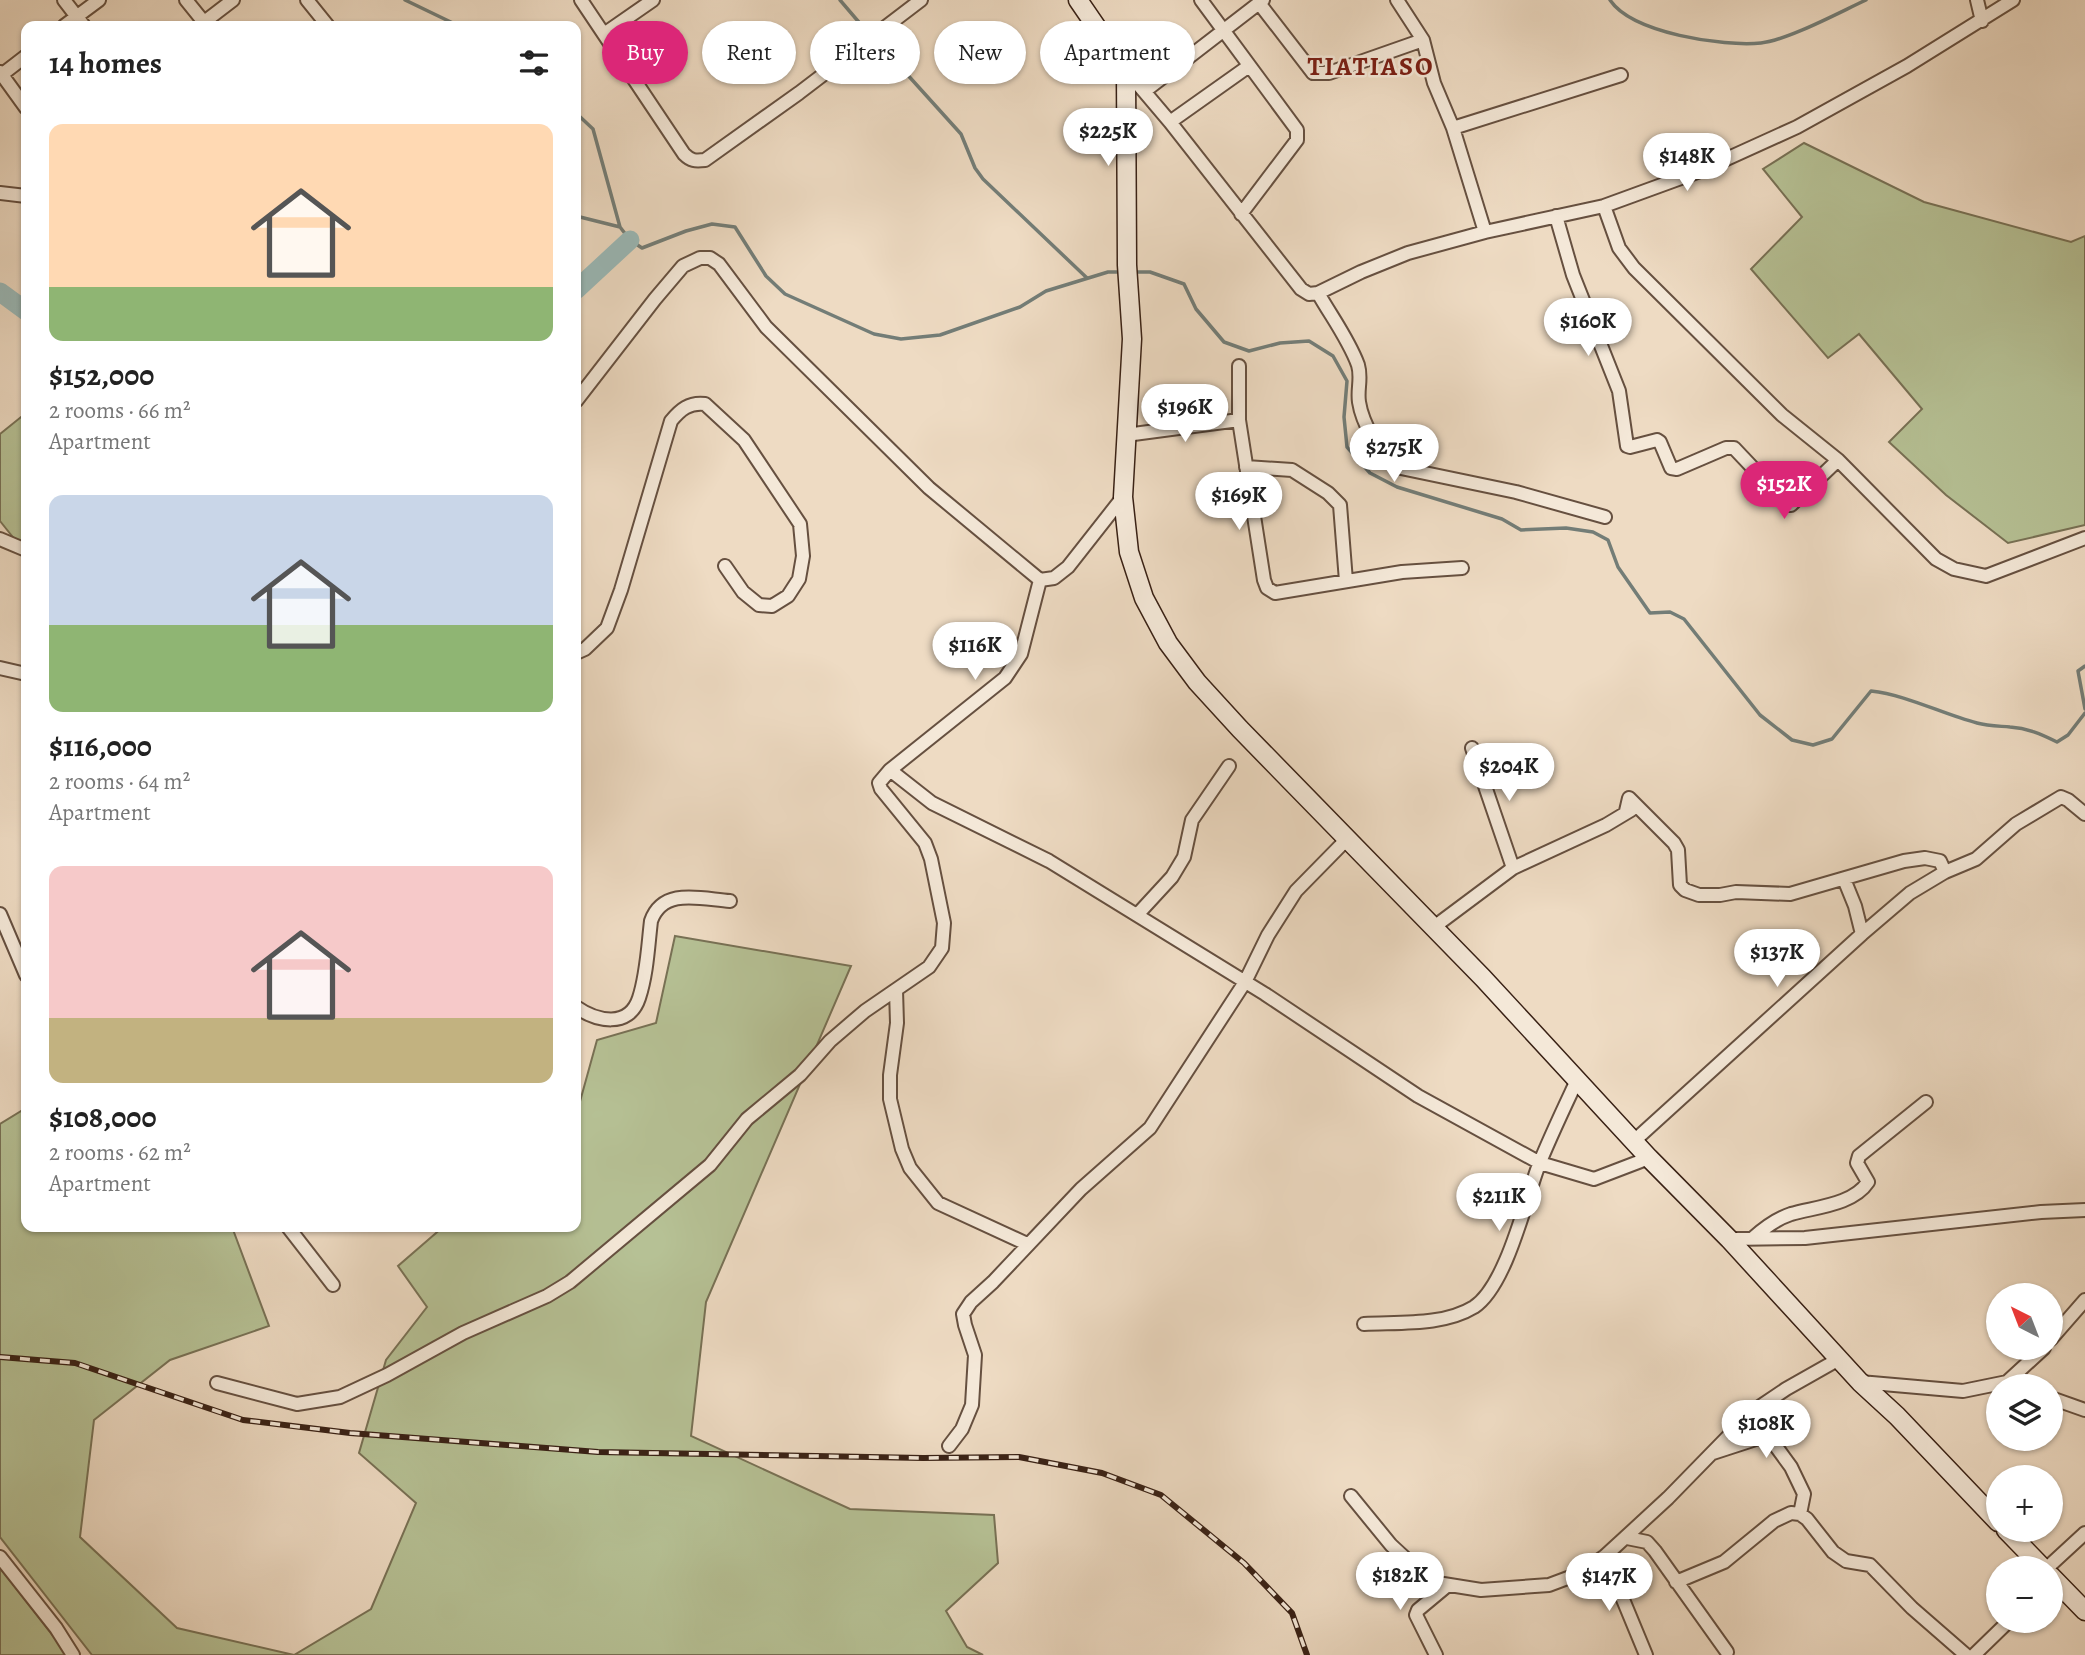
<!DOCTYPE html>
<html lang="en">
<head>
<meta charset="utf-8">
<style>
  :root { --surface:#fff; --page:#f2f2f2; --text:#222; --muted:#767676; --accent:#db2777 }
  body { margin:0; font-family:Alegreya,serif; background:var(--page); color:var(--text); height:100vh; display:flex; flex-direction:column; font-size:26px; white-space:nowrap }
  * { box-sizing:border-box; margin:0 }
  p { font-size:23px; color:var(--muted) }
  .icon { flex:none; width:38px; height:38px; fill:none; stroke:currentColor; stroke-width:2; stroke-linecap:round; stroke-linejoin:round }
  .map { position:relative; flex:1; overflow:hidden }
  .side { position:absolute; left:21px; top:21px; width:560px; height:1211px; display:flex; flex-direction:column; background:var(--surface); border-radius:14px; box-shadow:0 2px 5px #0004 }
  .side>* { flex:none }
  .guide { position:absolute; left:602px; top:21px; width:665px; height:63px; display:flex; gap:14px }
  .needle { width:46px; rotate:318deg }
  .controls { position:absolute; left:1986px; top:1283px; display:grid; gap:14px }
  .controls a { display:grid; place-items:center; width:77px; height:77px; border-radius:50%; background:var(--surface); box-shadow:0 2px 5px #0004; font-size:35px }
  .price { position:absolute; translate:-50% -60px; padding:0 16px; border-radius:24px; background:#fff; color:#222; font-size:23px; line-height:46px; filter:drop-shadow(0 2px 4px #0008) }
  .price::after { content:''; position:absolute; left:50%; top:42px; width:21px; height:16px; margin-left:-10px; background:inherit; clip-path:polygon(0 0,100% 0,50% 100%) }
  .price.active { background:var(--accent); color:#fff }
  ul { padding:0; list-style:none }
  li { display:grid; align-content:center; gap:14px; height:371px; padding:0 28px }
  li span { display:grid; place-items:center; height:217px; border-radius:14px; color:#555 }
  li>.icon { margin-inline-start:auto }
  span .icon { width:126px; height:126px; fill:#fffc; stroke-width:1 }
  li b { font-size:30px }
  h2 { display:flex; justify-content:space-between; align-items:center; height:84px; padding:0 28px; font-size:30px }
  .chip { padding:0 24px; border-radius:32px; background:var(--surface); box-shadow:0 2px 5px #0004; font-size:24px; line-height:63px }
  .chip.active { background:var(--accent); color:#fff }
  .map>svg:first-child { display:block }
</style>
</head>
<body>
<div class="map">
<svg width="2085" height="1655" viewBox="0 0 2085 1655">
  <rect width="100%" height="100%" fill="#eedbc3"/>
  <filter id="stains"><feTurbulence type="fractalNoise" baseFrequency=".00286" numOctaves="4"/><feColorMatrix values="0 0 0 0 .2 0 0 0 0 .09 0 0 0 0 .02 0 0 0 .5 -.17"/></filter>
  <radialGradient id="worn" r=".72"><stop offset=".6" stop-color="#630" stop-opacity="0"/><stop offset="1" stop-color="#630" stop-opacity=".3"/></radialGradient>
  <path fill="#b6c195" stroke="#787155" stroke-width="2" d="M1804,143L1924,202L2071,242L2085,236V525L2008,543L1946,495L1889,442L1922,409L1859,334L1828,358L1751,269L1802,217L1763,169Z
    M26,413V540L20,546L0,521V434Z
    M675,936L851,966L706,1302L691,1436L850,1509L994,1515L998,1563L946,1611L967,1647L983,1655H92L0,1537V1124L26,1108V1227H232L269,1326L170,1360L94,1420L80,1537L177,1628L294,1655L371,1609L416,1503L359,1453L386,1360L427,1307L398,1266L443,1227H576V1116L597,1040L656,1023Z
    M0,1568L68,1655H0Z"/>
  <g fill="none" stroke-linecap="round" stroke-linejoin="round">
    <path stroke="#737d77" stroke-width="3.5" d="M405,0L459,26
      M840,0L869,34
      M1610,0C1632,33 1723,47 1761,43C1788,40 1840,12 1866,0
      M877,41L961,134L975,168L983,179L1087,278
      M576,113L593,129L620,227L630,240L642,248L686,231L712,224L735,227L766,276L785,294L874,334L901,339L940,335L1020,307L1046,291L1108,272H1120
      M576,216L620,227
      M1132,272H1150L1184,284L1196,309L1224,342L1249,351L1280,343L1309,341L1333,356L1347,381L1344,417L1347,447L1370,473L1397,487L1502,519L1521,530L1566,528L1593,532L1608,540L1618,567L1650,613L1670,612L1684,619L1760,715L1792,740L1813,745L1832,739L1871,691C1907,695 1942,714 1977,723C1988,726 1999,726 2010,727C2027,728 2041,734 2057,742L2068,735L2085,713
      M2085,666L2078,671L2085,709"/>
    <path stroke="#9abab9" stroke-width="19" d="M576,290L630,240
      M0,292L26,311"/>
    <defs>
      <path id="street" d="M64,0L84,26
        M186,0L207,26
        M307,0L328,26
        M581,0L684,154C691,161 695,161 705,160L799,93L921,0
        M1201,0L1297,130V140L1241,214
        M1397,0L1423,40L1434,83L1453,128L1485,232
        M1977,0L1982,21
        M1259,3L1313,73H1329L1423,40
        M64,26L99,0
        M199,26L233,0
        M604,34L653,0
        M1126,70L1170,122L1301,289L1309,294L1318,293L1361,272L1408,253L1485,232L1604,206L1700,171L1797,127L1907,66L2013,0
        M0,72L26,108
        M0,76L26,56
        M1145,91L1263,0
        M1170,122L1249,66
        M1453,128L1621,75
        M0,193L26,196
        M1604,206L1619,248L1634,268L1782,415L1838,460L1936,559L1954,569L1986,576L2085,538
        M1556,216L1573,275L1619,391L1627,446L1630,447L1657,440L1660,442L1671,468L1677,469L1726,448H1734L1788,505H1791L1838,460
        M1318,293C1331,316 1349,340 1358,365C1362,378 1357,389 1359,402C1362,422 1380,456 1396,467L1516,492L1605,517
        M1239,366V420L1264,580L1267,588L1275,593L1402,572L1462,568
        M576,401L655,299L683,266L700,258H710L719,264L766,327L929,488L1040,580L1054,578L1068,567L1123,497
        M1126,435L1239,420
        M1246,467L1292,470L1328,493L1340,505L1346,581
        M0,539L26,550
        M576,653L585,649L607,628L621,590L671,421C680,410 689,402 705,404L744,440L800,524L803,556L799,579L788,596L772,606L759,605L743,592L725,566
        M0,668L26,674
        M1472,748L1513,868
        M890,770L932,803L1049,861L1265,994L1418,1096L1540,1163L1594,1179L1649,1158
        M1626,811L1629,798L1674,843L1678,850L1680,885L1685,890L1699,895H1720L1736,892L1790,894L1904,861L1925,858L1940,861L1945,872L1976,859L2016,824L2061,797L2068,800L2085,814
        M1844,879L1855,906L1862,934
        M0,914L26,975
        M1137,915L1172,877L1184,857L1192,820L1229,766
        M1434,927L1513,868L1606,825L1631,810
        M896,990L897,1023L890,1075V1099L902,1149L910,1168L938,1203L1027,1244
        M576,1007C596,1021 629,1029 639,998C647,974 648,946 651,921C663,887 701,899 730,901
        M1634,1141L1862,934L1910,893L1945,872
        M288,1227L333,1285
        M1753,1238C1764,1228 1776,1219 1791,1214C1815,1207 1853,1205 1868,1182L1857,1163L1859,1156L1926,1102
        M1729,1239L1805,1238L2041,1212L2085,1210
        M1364,1324C1399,1322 1443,1326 1474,1307C1506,1286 1525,1202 1538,1167C1550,1137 1564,1108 1578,1078
        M2051,1339L2085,1300
        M1860,1382L1963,1391L2007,1382L2019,1386
        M2007,1382L2044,1348
        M217,1383L297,1404L340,1397L387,1375L463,1333L547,1296L570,1282L710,1165L747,1119L800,1075L830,1041L865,1011L929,967L942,948L944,923L931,859L925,843L881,789L879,783L890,770L1005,678L1021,654L1040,580
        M2051,1398L2085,1410
        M949,1446L962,1429L972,1405L975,1355L965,1325L963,1314L971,1302L993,1282L1081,1189L1150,1128L1245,982L1268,935L1296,891L1348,838
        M1713,1453L1759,1438L1766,1437L1772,1441L1791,1467L1804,1494L1800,1514
        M1351,1496L1391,1545L1431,1582L1481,1590L1549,1585L1581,1573L1605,1556L1668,1498L1752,1412L1786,1389L1839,1359
        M1627,1538L1647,1542L1655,1551L1727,1652
        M1605,1556L1646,1655
        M0,1557L56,1628L73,1655
        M2047,1568L2085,1533
        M1676,1582L1724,1562L1774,1521L1791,1513L1800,1514L1807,1519L1833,1552L1846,1561L1870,1565L1912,1608L1966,1655
        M1436,1655L1416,1615L1418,1610L1448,1585
        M1974,1655L2010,1620"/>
      <path id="secondary" d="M1078,0L1126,70L1127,265L1132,339L1123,497L1129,552L1144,598L1168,643L1197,682L1240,729L1483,978L1649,1158L1729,1239L1860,1382L1897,1416L1998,1522
        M2006,1530L2043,1568
        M2051,1576L2085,1611"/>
    </defs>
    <use href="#street" stroke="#665040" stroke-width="16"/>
    <use href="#secondary" stroke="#392115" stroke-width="21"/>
    <use href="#street" stroke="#f4e8d8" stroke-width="12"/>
    <use href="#secondary" stroke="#f4e8d8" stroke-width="18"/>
    <defs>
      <path id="rail" d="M0,1357L75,1363L243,1420L350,1433L598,1452L923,1458L1019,1457L1102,1473L1161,1495L1244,1563L1292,1613L1307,1655"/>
    </defs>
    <use href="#rail" stroke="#392115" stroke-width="6"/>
    <use href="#rail" stroke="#f4e8d8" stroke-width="3.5" stroke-dasharray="10" stroke-linecap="butt"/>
  </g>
  <g text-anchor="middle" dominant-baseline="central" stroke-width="5" stroke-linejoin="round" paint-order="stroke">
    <g font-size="26" font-weight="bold" letter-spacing="2" fill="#7a1f14" stroke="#f4e8d8">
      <text x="1371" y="66">TIATIASO</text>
    </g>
  </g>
  <rect width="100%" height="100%" filter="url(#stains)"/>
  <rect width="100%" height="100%" fill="url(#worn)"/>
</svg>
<div class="controls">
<a><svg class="needle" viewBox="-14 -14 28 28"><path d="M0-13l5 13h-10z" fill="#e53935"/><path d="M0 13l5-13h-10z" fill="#767676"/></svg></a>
<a><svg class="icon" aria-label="layers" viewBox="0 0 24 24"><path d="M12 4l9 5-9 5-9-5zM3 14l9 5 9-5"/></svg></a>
<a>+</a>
<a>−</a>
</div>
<b class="price" style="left:1108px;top:168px">$225K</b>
<b class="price" style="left:1687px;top:193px">$148K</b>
<b class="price" style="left:1588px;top:358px">$160K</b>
<b class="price" style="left:1185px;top:444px">$196K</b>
<b class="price" style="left:1394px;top:484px">$275K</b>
<b class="price active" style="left:1784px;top:521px">$152K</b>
<b class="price" style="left:1239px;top:532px">$169K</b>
<b class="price" style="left:975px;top:682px">$116K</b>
<b class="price" style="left:1509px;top:803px">$204K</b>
<b class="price" style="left:1777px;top:989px">$137K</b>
<b class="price" style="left:1499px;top:1233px">$211K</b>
<b class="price" style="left:1766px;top:1460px">$108K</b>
<b class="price" style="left:1400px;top:1612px">$182K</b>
<b class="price" style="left:1609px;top:1613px">$147K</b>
<div class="guide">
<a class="chip active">Buy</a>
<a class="chip">Rent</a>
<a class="chip">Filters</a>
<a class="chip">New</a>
<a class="chip">Apartment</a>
</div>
<section class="side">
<h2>14 homes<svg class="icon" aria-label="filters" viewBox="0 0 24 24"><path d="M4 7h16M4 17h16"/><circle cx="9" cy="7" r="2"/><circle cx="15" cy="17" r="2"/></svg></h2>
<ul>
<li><span style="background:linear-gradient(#ffd9b3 75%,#8fb573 0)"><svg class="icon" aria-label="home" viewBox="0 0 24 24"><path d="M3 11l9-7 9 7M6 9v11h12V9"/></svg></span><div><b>$152,000</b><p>2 rooms · 66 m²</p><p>Apartment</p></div></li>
<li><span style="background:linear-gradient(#c9d6e8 60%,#8fb573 0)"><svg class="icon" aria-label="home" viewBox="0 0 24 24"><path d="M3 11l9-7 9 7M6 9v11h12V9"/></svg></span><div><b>$116,000</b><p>2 rooms · 64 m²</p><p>Apartment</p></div></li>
<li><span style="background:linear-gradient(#f6c9c9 70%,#c2b280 0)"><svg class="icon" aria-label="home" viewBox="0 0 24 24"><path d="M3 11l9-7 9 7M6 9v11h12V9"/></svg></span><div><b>$108,000</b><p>2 rooms · 62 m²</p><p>Apartment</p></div></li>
</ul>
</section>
</div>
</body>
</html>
